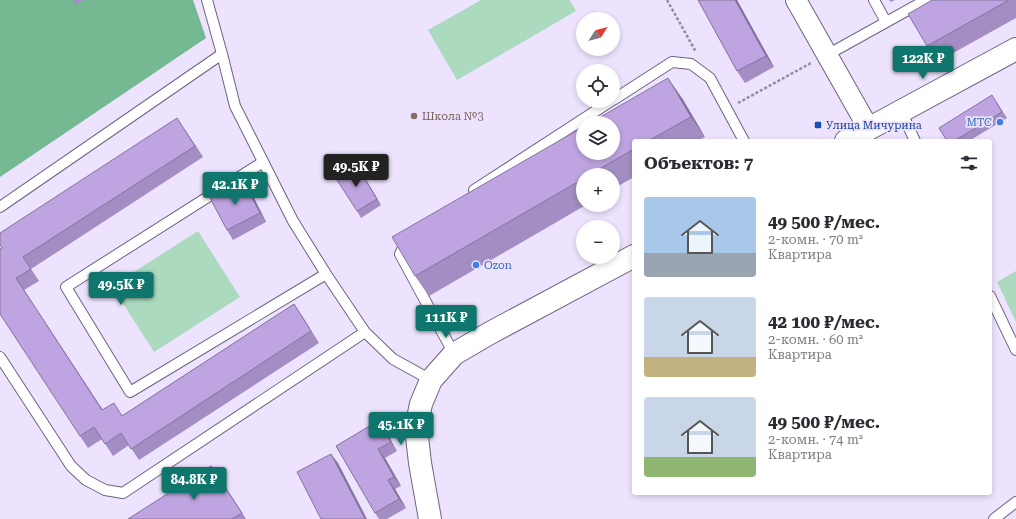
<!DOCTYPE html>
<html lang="ru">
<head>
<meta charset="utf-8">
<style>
  :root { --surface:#fff; --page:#f7f7f7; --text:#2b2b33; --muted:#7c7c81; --accent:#0f766e }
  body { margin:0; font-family:"Roboto Serif",serif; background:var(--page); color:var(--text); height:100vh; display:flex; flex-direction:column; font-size:15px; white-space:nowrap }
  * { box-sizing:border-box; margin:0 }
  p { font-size:13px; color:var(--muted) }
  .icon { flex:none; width:22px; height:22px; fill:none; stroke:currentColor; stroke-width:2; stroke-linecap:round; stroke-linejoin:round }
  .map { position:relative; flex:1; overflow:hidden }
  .drawer { position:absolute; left:632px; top:139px; width:360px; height:356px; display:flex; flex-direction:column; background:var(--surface); border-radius:4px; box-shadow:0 2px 6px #0003 }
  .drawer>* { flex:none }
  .needle { width:26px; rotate:54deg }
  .tools { position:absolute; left:576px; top:12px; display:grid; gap:8px }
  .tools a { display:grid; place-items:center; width:44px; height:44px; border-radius:50%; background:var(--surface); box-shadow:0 2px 6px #0003; font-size:20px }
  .price { position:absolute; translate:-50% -34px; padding:0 9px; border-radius:4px; background:var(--accent); color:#fff; font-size:13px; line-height:26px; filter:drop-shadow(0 1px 2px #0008) }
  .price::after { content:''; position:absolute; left:50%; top:24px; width:12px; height:9px; margin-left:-6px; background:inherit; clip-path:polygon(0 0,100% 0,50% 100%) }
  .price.active { background:#222; color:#fff }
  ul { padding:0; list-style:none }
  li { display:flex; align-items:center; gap:12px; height:100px; padding:0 12px }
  li span { display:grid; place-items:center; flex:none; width:112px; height:80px; border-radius:4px; color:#555 }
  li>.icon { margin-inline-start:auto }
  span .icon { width:48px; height:48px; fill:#fffc; stroke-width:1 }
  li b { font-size:17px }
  h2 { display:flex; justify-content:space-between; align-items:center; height:48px; padding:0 12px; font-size:17px }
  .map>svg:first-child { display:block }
</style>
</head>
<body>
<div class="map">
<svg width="1016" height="519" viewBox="0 0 1016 519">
  <rect width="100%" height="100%" fill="#ede3fe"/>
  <path fill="#abdabe" d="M481,0H570L576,11L457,80L428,30Z
    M198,231L240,297L154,352L112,286Z
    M1016,271V322L997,282Z"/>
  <path fill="#74b992" d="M0,0H193L206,38L0,177Z"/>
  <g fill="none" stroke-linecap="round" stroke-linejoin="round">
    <defs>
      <path id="service" d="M207,0L222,54L235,106L293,221L326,274L365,332L393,359L431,380
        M874,0L886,22
        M827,55L926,0
        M613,100L672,62L691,64L710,78L744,141
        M901,111L915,141
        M263,162L66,287L130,392L326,274
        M474,190L611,101
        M0,207L222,54
        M407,239L400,254L454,354
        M990,296L1016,350
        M0,357L71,466L86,480L105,490L123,493L365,332
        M994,519L1016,502"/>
      <path id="minor" d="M796,0L869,129"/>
      <path id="tertiary" d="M846,141L1016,49
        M430,519L420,463L416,428L421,404L431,380L454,354L490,333L634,256"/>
    </defs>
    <use href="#service" stroke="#6e627e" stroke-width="12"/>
    <use href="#minor" stroke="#6e627e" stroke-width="22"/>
    <use href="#tertiary" stroke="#6e627e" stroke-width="24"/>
    <path stroke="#938ca0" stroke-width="2.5" stroke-dasharray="3 2" stroke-linecap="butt" d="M667,0L696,52
      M738,103L811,63"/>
    <use href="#service" stroke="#fff" stroke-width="10"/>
    <use href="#minor" stroke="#fff" stroke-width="20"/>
    <use href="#tertiary" stroke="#fff" stroke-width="22"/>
  </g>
  <path fill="#a38dc2" d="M73,0H84L76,4Z
    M698,0H737L774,67L745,83L737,71Z
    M889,0H895L891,2Z
    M932,0H1016V18L937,62L927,46Z
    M682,98L705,137L697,141H634V177L613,189V175H583V205H586L429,296L415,276Z
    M996,101L1007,118L969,141H947Z
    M185,130L203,157L31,269L39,281L24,290L103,410L123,415L294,304L319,343L139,460L129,445L113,456L102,439L88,448L80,436L0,249Z
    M360,170L381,205L361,218L357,211Z
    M250,190L266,222L233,240L227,230Z
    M385,430L397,451L385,458L401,486L395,489L406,508L387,519H379L375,513L336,446Z
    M219,477L246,519H128Z"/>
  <path fill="#85739e" d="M735,0H737L774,67L766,56Z
    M668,78L682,98L705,137L691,117Z
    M177,118L203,157L195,146Z
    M356,164L360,170L381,205L377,199Z
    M243,181L250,190L266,222L260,213Z
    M16,278L24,290L110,422L102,410Z
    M294,304L302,316L319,343L311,331Z
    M378,421L385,430L397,451L391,442Z
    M378,449L385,458L401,486L394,477Z
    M331,454L338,463L367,519H365Z
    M211,466L219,477L246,519L242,513Z
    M388,480L395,489L406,508L399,499Z"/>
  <path fill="#bea4e1" stroke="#85739e" d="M698,0H735L766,56L737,71Z
    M932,0H1009L927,46L908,14Z
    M668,78L691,117L648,141H634V149L589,175H583V179L415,276L392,237L583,127V153H613V123H590Z
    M992,95L1002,112L954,141H947L939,128Z
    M177,118L195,146L23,257L31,269L16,278L102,410L114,403L122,416L294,304L311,331L131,449L121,433L105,444L94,427L80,436L0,314V249L2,248L0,245V233Z
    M356,164L377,199L357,211L335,177Z
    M243,181L260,213L227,230L210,198Z
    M378,421L391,442L378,449L394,477L388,480L399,499L375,513L336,446Z
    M331,454L365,519H321L297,472Z
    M211,466L242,513L232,519H128Z"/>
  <circle fill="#8d6e63" stroke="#ede3fe" stroke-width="1.5" cx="414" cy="116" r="4"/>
  <g fill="#3f7fe0" stroke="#ede3fe" stroke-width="1.5">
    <circle cx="1000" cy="122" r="4"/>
    <circle cx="476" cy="265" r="4"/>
  </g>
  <rect fill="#1a4fb4" stroke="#ede3fe" stroke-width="1.5" x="814" y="121" width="8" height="8" rx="2"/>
  <g text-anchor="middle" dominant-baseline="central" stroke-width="3.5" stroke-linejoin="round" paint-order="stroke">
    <g font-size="11" fill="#785e54" stroke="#ede3fe" text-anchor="start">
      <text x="422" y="116">Школа №3</text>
    </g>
    <g font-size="11" fill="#366cbe" stroke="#ede3fe" text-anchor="end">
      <text x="992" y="122">МТС</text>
      <text x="484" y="265" text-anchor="start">Ozon</text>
    </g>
    <g font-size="11" fill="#164399" stroke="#ede3fe" text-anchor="start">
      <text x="826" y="125">Улица Мичурина</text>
    </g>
  </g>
</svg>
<div class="tools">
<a><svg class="needle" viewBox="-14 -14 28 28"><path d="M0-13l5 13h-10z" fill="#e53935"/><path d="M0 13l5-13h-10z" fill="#7c7c81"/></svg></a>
<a><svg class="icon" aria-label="locate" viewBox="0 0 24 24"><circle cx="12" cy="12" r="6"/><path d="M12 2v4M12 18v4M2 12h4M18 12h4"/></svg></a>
<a><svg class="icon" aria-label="layers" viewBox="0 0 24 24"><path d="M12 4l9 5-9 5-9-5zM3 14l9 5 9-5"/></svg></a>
<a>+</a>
<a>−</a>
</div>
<b class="price" style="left:923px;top:80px">122K ₽</b>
<b class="price active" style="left:356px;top:188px">49.5K ₽</b>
<b class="price" style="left:235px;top:206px">42.1K ₽</b>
<b class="price" style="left:121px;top:306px">49.5K ₽</b>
<b class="price" style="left:446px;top:339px">111K ₽</b>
<b class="price" style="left:401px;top:446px">45.1K ₽</b>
<b class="price" style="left:194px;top:501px">84.8K ₽</b>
<section class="drawer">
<h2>Объектов: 7<svg class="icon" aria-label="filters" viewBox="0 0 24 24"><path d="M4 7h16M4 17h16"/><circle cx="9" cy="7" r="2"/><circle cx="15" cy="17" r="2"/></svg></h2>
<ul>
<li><span style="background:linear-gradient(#a9c7e8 70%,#9aa5b1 0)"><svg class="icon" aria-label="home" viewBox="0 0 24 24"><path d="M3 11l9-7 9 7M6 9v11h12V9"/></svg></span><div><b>49 500 ₽/мес.</b><p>2-комн. · 70 m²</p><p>Квартира</p></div></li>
<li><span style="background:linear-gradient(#c9d6e8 75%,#c2b280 0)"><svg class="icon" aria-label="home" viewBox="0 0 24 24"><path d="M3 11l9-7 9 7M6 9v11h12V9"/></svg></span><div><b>42 100 ₽/мес.</b><p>2-комн. · 60 m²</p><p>Квартира</p></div></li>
<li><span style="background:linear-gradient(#c9d6e8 75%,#8fb573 0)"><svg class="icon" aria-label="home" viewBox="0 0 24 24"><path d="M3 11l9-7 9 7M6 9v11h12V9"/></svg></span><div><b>49 500 ₽/мес.</b><p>2-комн. · 74 m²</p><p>Квартира</p></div></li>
</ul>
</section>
</div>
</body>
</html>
